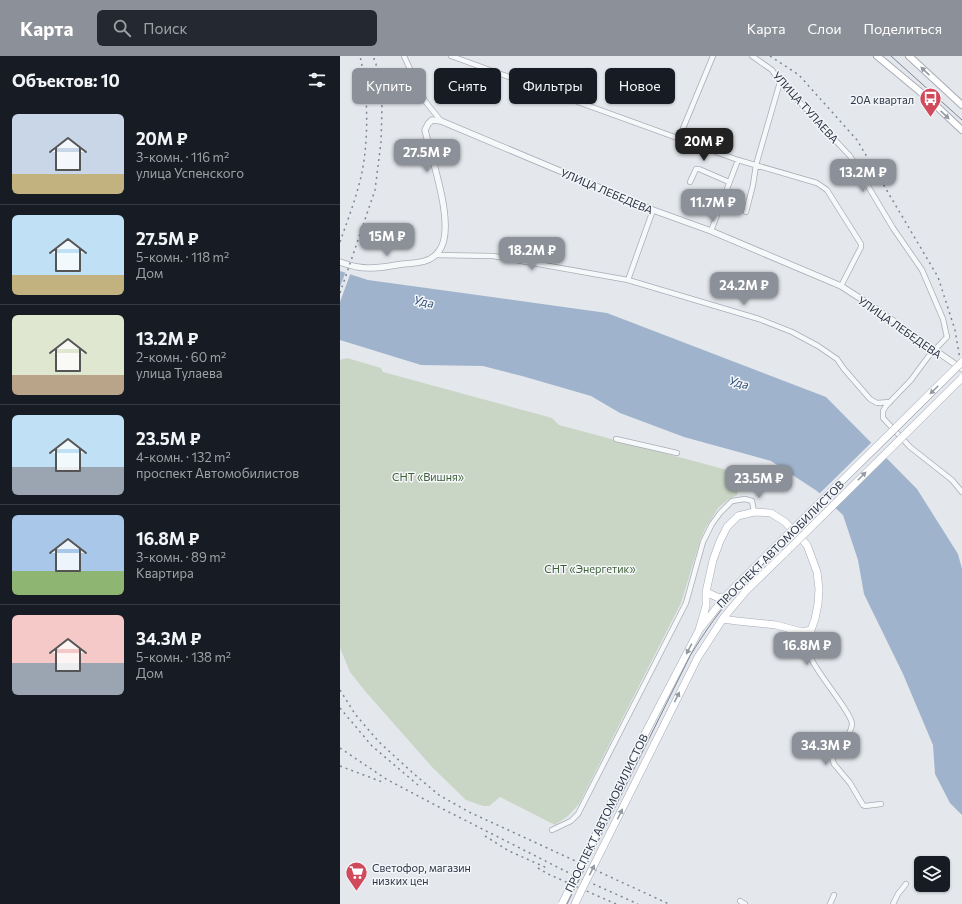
<!DOCTYPE html>
<html lang="ru">
<head>
<meta charset="utf-8">
<style>
  :root { --surface:#171b24; --page:#242831; --text:#f1f3f6; --muted:#9ea1a6; --line:#363941; --accent:#8c9099 }
  body { margin:0; font-family:Commissioner,sans-serif; background:var(--page); color:var(--text); height:100vh; display:flex; flex-direction:column; font-size:15px; white-space:nowrap }
  * { box-sizing:border-box; margin:0 }
  p { font-size:13px; color:var(--muted) }
  .icon { flex:none; width:22px; height:22px; fill:none; stroke:currentColor; stroke-width:2; stroke-linecap:round; stroke-linejoin:round }
  .map { position:relative; flex:1; overflow:hidden }
  .details { display:flex; flex-direction:column; background:var(--surface); width:340px }
  .details>* { flex:none }
  .hud { position:absolute; left:12px; top:12px; width:380px; height:36px; display:flex; gap:8px }
  .controls { position:absolute; left:574px; top:800px; display:grid; gap:8px }
  .controls a { display:grid; place-items:center; width:36px; height:36px; border-radius:6px; background:var(--surface); box-shadow:0 1px 3px #0004; font-size:20px }
  .price { position:absolute; translate:-50% -34px; padding:0 9px; border-radius:8px; background:var(--accent); color:#fff; font-size:13px; line-height:26px; filter:drop-shadow(0 1px 2px #0008) }
  .price::after { content:''; position:absolute; left:50%; top:24px; width:12px; height:9px; margin-left:-6px; background:inherit; clip-path:polygon(0 0,100% 0,50% 100%) }
  .price.on { background:#222; color:#fff }
  ul { padding:0; list-style:none }
  li { display:flex; align-items:center; gap:12px; height:100px; padding:0 12px }
  li+li { border-top:1px solid var(--line) }
  li span { display:grid; place-items:center; flex:none; width:112px; height:80px; border-radius:6px; color:#555 }
  li>.icon { margin-inline-start:auto }
  span .icon { width:48px; height:48px; fill:#fffc; stroke-width:1 }
  li b { font-size:17px }
  h2 { display:flex; justify-content:space-between; align-items:center; height:48px; padding:0 12px; font-size:17px }
  .pill { padding:0 14px; border-radius:6px; background:var(--surface); box-shadow:0 1px 3px #0004; font-size:14px; line-height:36px }
  .pill.on { background:var(--accent); color:#fff }
  header { display:flex; align-items:center; gap:24px; box-sizing:border-box; height:56px; padding:0 20px; background:var(--accent); color:#fff }
  header strong { font-size:19px }
  nav { display:flex; gap:22px; margin-inline-start:auto; font-size:14px }
  .search { width:280px; height:36px; background:var(--page); display:flex; align-items:center; gap:10px; box-sizing:border-box; padding:0 14px; border-radius:6px; color:var(--muted); font-size:15px }
  main { display:flex; flex:1; min-height:0 }
  .map>svg:first-child { display:block }
</style>
</head>
<body>
<header>
<strong>Карта</strong>
<div class="search"><svg class="icon" aria-label="search" viewBox="0 0 24 24"><circle cx="10" cy="10" r="6"/><path d="M15 15l6 6"/></svg>Поиск</div>
<nav><a>Карта</a><a>Слои</a><a>Поделиться</a></nav>
</header>
<main>
<section class="details">
<h2>Объектов: 10<svg class="icon" aria-label="filters" viewBox="0 0 24 24"><path d="M4 7h16M4 17h16"/><circle cx="9" cy="7" r="2"/><circle cx="15" cy="17" r="2"/></svg></h2>
<ul>
<li><span style="background:linear-gradient(#c9d6e8 75%,#c2b280 0)"><svg class="icon" aria-label="home" viewBox="0 0 24 24"><path d="M3 11l9-7 9 7M6 9v11h12V9"/></svg></span><div><b>20M ₽</b><p>3-комн. · 116 m²</p><p>улица Успенского</p></div></li>
<li><span style="background:linear-gradient(#bfe0f5 75%,#c2b280 0)"><svg class="icon" aria-label="home" viewBox="0 0 24 24"><path d="M3 11l9-7 9 7M6 9v11h12V9"/></svg></span><div><b>27.5M ₽</b><p>5-комн. · 118 m²</p><p>Дом</p></div></li>
<li><span style="background:linear-gradient(#dfe7d0 75%,#b9a48a 0)"><svg class="icon" aria-label="home" viewBox="0 0 24 24"><path d="M3 11l9-7 9 7M6 9v11h12V9"/></svg></span><div><b>13.2M ₽</b><p>2-комн. · 60 m²</p><p>улица Тулаева</p></div></li>
<li><span style="background:linear-gradient(#bfe0f5 65%,#9aa5b1 0)"><svg class="icon" aria-label="home" viewBox="0 0 24 24"><path d="M3 11l9-7 9 7M6 9v11h12V9"/></svg></span><div><b>23.5M ₽</b><p>4-комн. · 132 m²</p><p>проспект Автомобилистов</p></div></li>
<li><span style="background:linear-gradient(#a9c7e8 70%,#8fb573 0)"><svg class="icon" aria-label="home" viewBox="0 0 24 24"><path d="M3 11l9-7 9 7M6 9v11h12V9"/></svg></span><div><b>16.8M ₽</b><p>3-комн. · 89 m²</p><p>Квартира</p></div></li>
<li><span style="background:linear-gradient(#f6c9c9 60%,#9aa5b1 0)"><svg class="icon" aria-label="home" viewBox="0 0 24 24"><path d="M3 11l9-7 9 7M6 9v11h12V9"/></svg></span><div><b>34.3M ₽</b><p>5-комн. · 138 m²</p><p>Дом</p></div></li>
</ul>
</section>
<div class="map">
<svg width="622" height="848" viewBox="0 0 622 848">
  <rect width="100%" height="100%" fill="#e4e7ec"/>
  <path fill="#c9d6c5" d="M7,302L41,312L43,316L212,362L219,369L391,415L401,422L397,439L388,444L378,452L365,473L360,485L341,547L239,748L228,760L215,769L160,741L149,750H143L126,744L92,711L25,635L10,616L0,592V304Z"/>
  <path fill="#9fb4cc" d="M0,215L28,224L267,257L486,341L577,433L618,498L622,513V759L610,747L595,718L593,689L563,618L524,538L518,504L503,459L477,435L431,405L344,381L280,357L251,340L182,320L143,310L81,309L0,284Z"/>
  <path fill="#e4e7ec" d="M6,215L11,216L0,246V231Z
    M533,385L547,400L494,453L478,439Z"/>
  <g fill="none" stroke-linecap="round" stroke-linejoin="round">
    <defs>
      <path id="minor" d="M64,0L85,45L101,65
        M111,0L398,104L477,127L487,134L521,188V191L501,230
        M412,0L432,14L440,26L469,56L510,100L553,172L582,214L603,263L607,281L588,301L571,324L546,350L543,355V362L570,391L612,424L622,436
        M339,82L373,0
        M350,126L356,113H359L389,126
        M313,154L288,224L419,263L452,276L478,290L497,303L504,313L530,343L537,347L550,346
        M406,156L413,129L416,109L440,26
        M371,175L398,104
        M95,199L153,200L288,224
        M276,383L337,397
        M466,576C467,583 467,593 470,600C475,615 512,657 512,668C512,677 498,694 492,702L494,708L510,727L523,749L525,750L541,748
        M472,679L492,702
        M212,774L231,765L238,758L346,547L363,486L372,468L380,457L392,445L405,443L412,445L414,456
        M400,845L405,848
        M490,848L494,839
        M553,848L558,838L566,828"/>
      <path id="tertiary" d="M0,206C6,208 12,210 18,211C32,214 49,210 63,208C76,207 91,207 99,195C117,172 91,102 85,74L88,68L92,64L101,65L313,154L371,175L501,230L532,250L622,313"/>
      <path id="secondary" d="M537,0L590,44L622,74
        M569,0L622,49"/>
      <path id="primary" d="M366,536L379,542L386,540
        M359,574L366,550V536L373,504L380,485L387,471L398,460L414,456L431,457L445,466L467,489L477,516L479,533L478,548L475,563L471,574L462,576L436,569L397,565L383,563
        M251,789L298,691L359,574L386,540L437,489
        M262,793L358,601L384,561L406,535L445,497
        M235,848L241,835"/>
    </defs>
    <use href="#minor" stroke="#a9aeb7" stroke-width="6"/>
    <use href="#tertiary" stroke="#a9aeb7" stroke-width="7"/>
    <use href="#secondary" stroke="#a9aeb7" stroke-width="8"/>
    <use href="#primary" stroke="#a3abb8" stroke-width="8"/>
    <use href="#minor" stroke="#f7f8fa" stroke-width="4.5"/>
    <use href="#tertiary" stroke="#f7f8fa" stroke-width="5.5"/>
    <use href="#secondary" stroke="#fff" stroke-width="6"/>
    <use href="#primary" stroke="#fff" stroke-width="7"/>
    <path stroke="#7d8696" stroke-width="1" d="M551,0L622,64
      M227,848L350,600C365,575 381,553 400,531L622,311"/>
    <path stroke="#7d8696" stroke-width="1.5" stroke-dasharray="2 4" stroke-linecap="butt" d="M430,0L459,19L517,84L598,221L615,274L622,315
      M0,186C8,163 17,140 22,116C29,81 28,35 20,0
      M0,237L35,134L41,86L42,51L36,8L33,0
      M0,634L15,658L39,686L74,718L99,739L129,756L329,848
      M0,652L32,690L78,729
      M0,692L46,723L97,750L231,818L298,848
      M0,710L45,727
      M145,780L169,795L207,812
      M198,812L208,818L276,848"/>
    <defs>
      <path id="primary-bridge" d="M437,489L622,306
        M445,497L622,322
        M241,835L262,793
        M222,848L251,789"/>
    </defs>
    <use href="#primary-bridge" stroke="#a3abb8" stroke-width="8" stroke-linecap="butt"/>
    <use href="#primary-bridge" stroke="#fff" stroke-width="7"/>
  </g>
  <defs><path id="oneway-solid" d="M-6-.8H1V-3.2L6.5 0L1 3.2V.8H-6Z"/></defs>
  <g fill="#959aa2">
    <use href="#oneway-solid" transform="translate(585 15) rotate(-137)"/>
    <use href="#oneway-solid" transform="translate(605 59) rotate(43)"/>
    <use href="#oneway-solid" transform="translate(594 334) rotate(135)"/>
    <use href="#oneway-solid" transform="translate(522 420) rotate(-45)"/>
    <use href="#oneway-solid" transform="translate(349 593) rotate(118)"/>
    <use href="#oneway-solid" transform="translate(337 641) rotate(-64)"/>
    <use href="#oneway-solid" transform="translate(280 758) rotate(-64)"/>
    <use href="#oneway-solid" transform="translate(252 814) rotate(-64)"/>
  </g>
  <defs>
    <symbol id="bus-pin" viewBox="-11 -11 22 30"><path d="M0 17L-7.5 6A9.5 9.5 0 1 1 7.5 6Z" fill="#d1495b" stroke="#f4f6f9"/><path d="M-5-6H5V4H4V6H2V4H-2V6H-4V4H-5ZM-3.5-4V0h7V-4ZM-3.5 1.2v1.5H-2V1.2ZM2 1.2v1.5H3.5V1.2Z" fill="#fff"/></symbol>
    <symbol id="supermarket-pin" viewBox="-11 -11 22 30"><path d="M0 17L-7.5 6A9.5 9.5 0 1 1 7.5 6Z" fill="#d1495b" stroke="#f4f6f9"/><path d="M-6-5.5h2.5l.6 2H6L4.5 2H-2.5L-4.4-4H-6ZM-1.5 3.2a1.3 1.3 0 1 0 .1 0ZM3 3.2a1.3 1.3 0 1 0 .1 0Z" fill="#fff"/></symbol>
  </defs>
  <g fill-rule="evenodd">
    <use href="#bus-pin" x="578" y="30" width="25" height="34"/>
    <use href="#supermarket-pin" x="4" y="804" width="25" height="34"/>
  </g>
  <g text-anchor="middle" dominant-baseline="central" stroke-width="3" stroke-linejoin="round" paint-order="stroke">
    <g font-size="11" fill="#2b3445" stroke="#f4f6f9" text-anchor="end">
      <text x="574" y="43">20А квартал</text>
      <text x="32" y="811" text-anchor="start">Светофор, магазин<tspan x="32" dy="13">низких цен</tspan></text>
    </g>
    <g font-size="11" fill="#2b3445" stroke="#f4f6f9">
      <text transform="translate(466 51) rotate(48)">УЛИЦА ТУЛАЕВА</text>
      <text transform="translate(267 135) rotate(23)">УЛИЦА ЛЕБЕДЕВА</text>
      <text transform="translate(560 271) rotate(35)">УЛИЦА ЛЕБЕДЕВА</text>
      <text transform="translate(440 488) rotate(-45)">ПРОСПЕКТ АВТОМОБИЛИСТОВ</text>
      <text transform="translate(266 757) rotate(-64)">ПРОСПЕКТ АВТОМОБИЛИСТОВ</text>
    </g>
    <g font-size="11" fill="#3f6138" stroke="#f4f6f9">
      <text x="88" y="420">СНТ «Вишня»</text>
      <text x="250" y="512">СНТ «Энергетик»</text>
    </g>
    <g font-size="12" font-style="italic" fill="#34527a" stroke="#f4f6f9">
      <text transform="translate(84 245) rotate(11)">Уда</text>
      <text transform="translate(399 326) rotate(15)">Уда</text>
    </g>
  </g>
</svg>
<div class="controls">
<a><svg class="icon" aria-label="layers" viewBox="0 0 24 24"><path d="M12 4l9 5-9 5-9-5zM3 14l9 5 9-5"/></svg></a>
</div>
<b class="price on" style="left:364px;top:106px">20M ₽</b>
<b class="price" style="left:87px;top:117px">27.5M ₽</b>
<b class="price" style="left:523px;top:137px">13.2M ₽</b>
<b class="price" style="left:373px;top:167px">11.7M ₽</b>
<b class="price" style="left:47px;top:201px">15M ₽</b>
<b class="price" style="left:192px;top:215px">18.2M ₽</b>
<b class="price" style="left:404px;top:250px">24.2M ₽</b>
<b class="price" style="left:419px;top:443px">23.5M ₽</b>
<b class="price" style="left:467px;top:610px">16.8M ₽</b>
<b class="price" style="left:486px;top:710px">34.3M ₽</b>
<div class="hud">
<a class="pill on">Купить</a>
<a class="pill">Снять</a>
<a class="pill">Фильтры</a>
<a class="pill">Новое</a>
</div>
</div>
</main>
</body>
</html>
